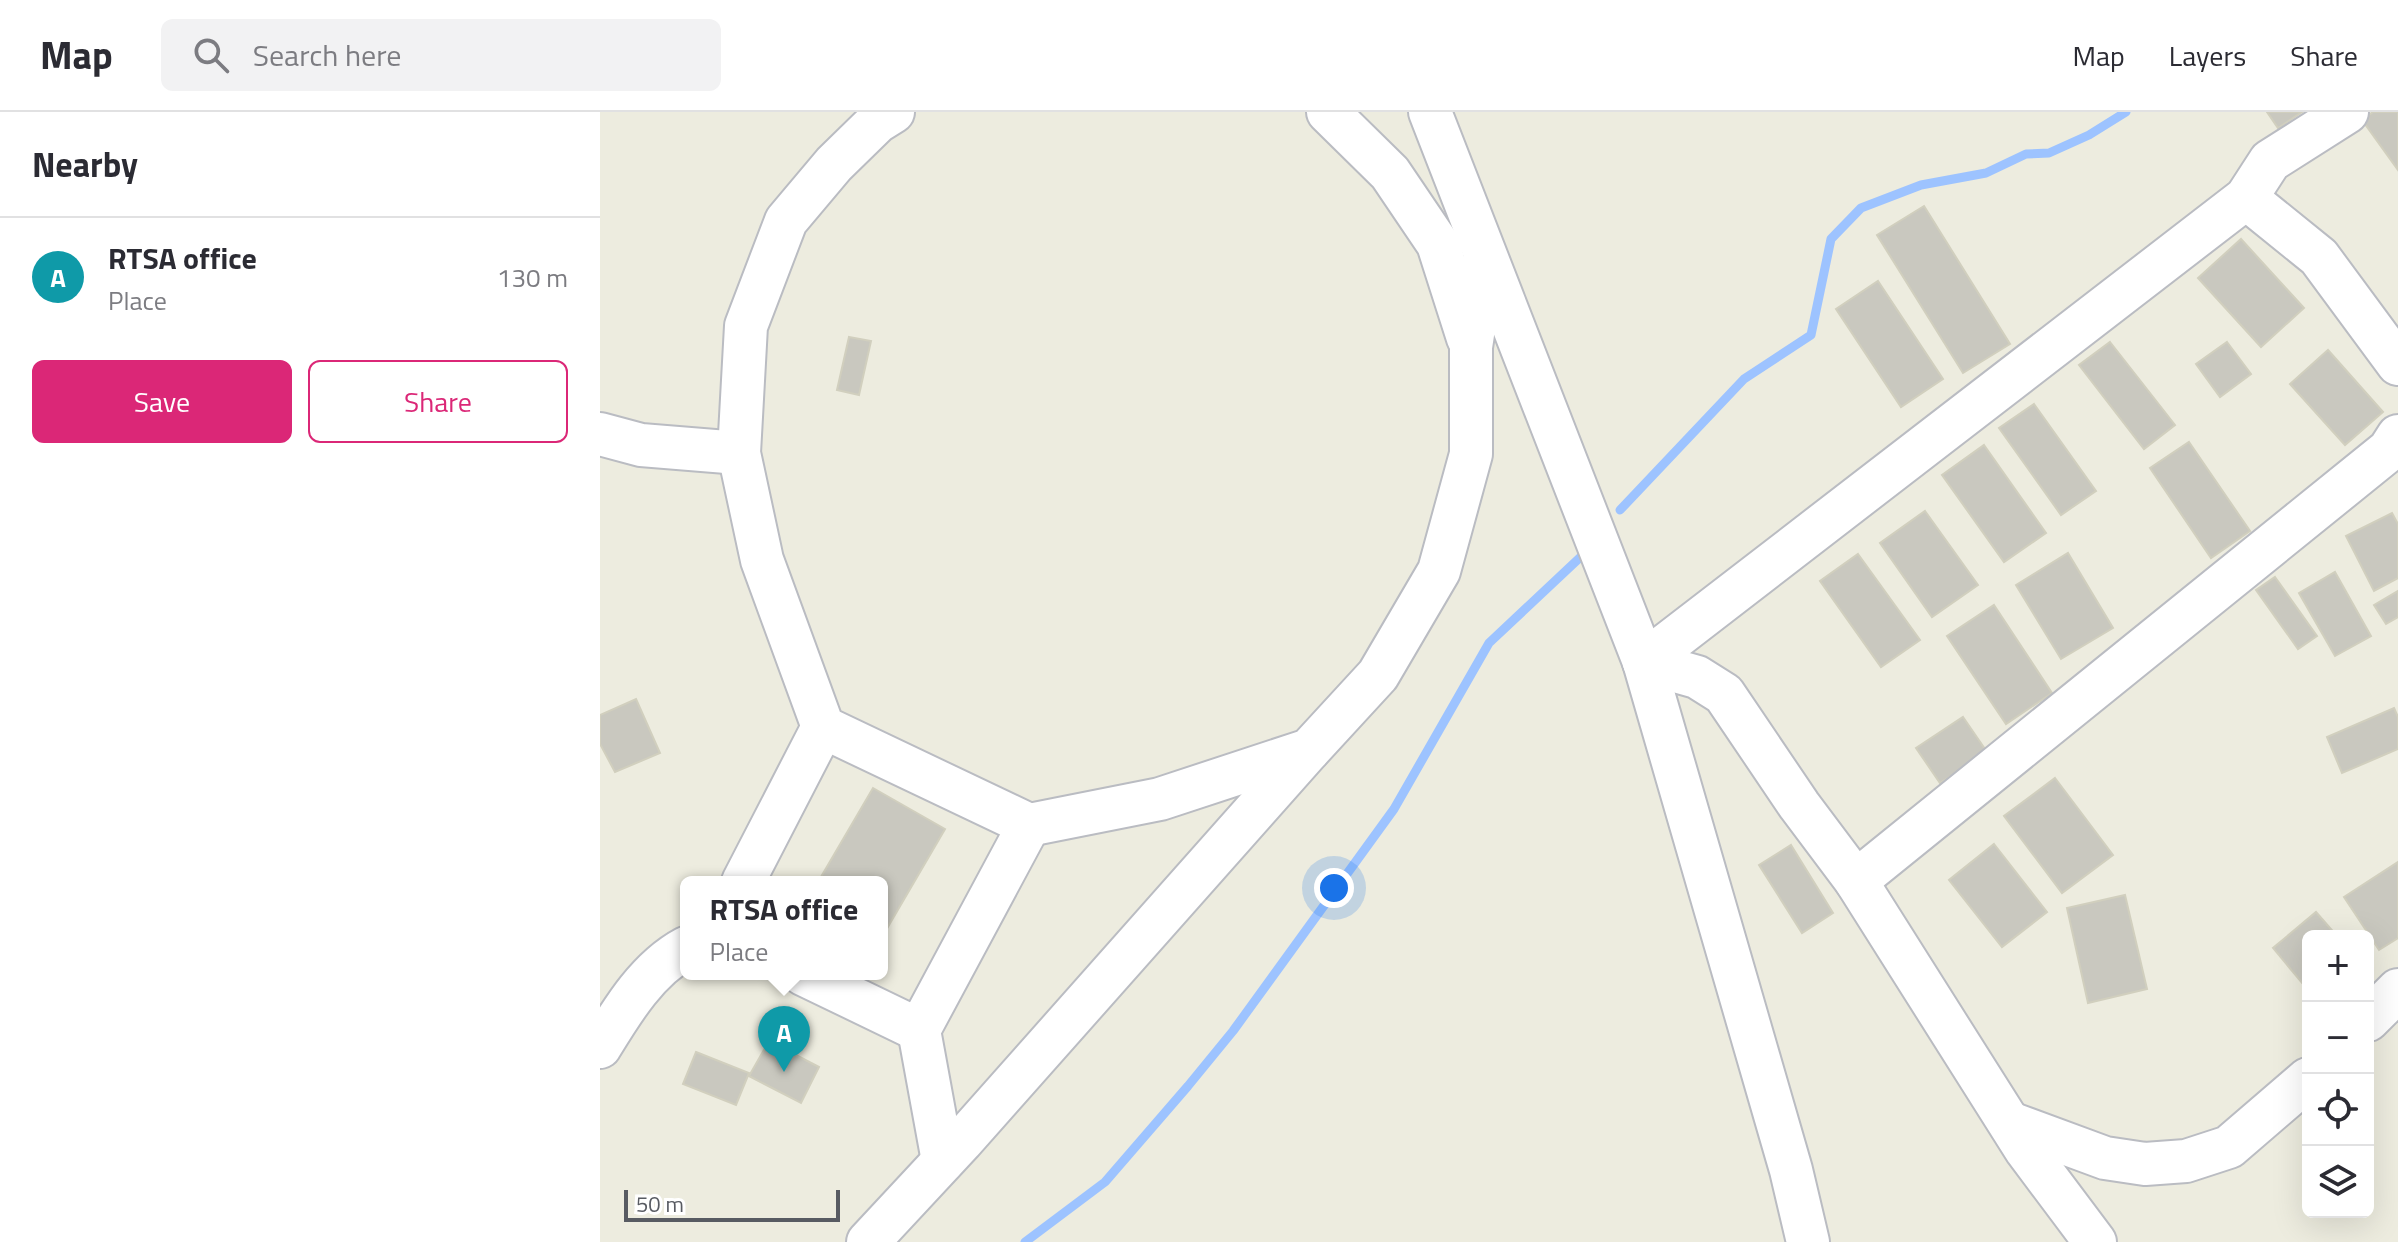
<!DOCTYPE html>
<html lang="en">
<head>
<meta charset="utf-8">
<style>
  :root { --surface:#fff; --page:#f2f2f3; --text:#2b2b33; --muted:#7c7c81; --line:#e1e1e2; --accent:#db2777 }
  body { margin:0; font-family:"Titillium Web",sans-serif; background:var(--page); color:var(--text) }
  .controls { position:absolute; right:24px; bottom:24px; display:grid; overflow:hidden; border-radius:12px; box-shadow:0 8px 32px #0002 }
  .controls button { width:72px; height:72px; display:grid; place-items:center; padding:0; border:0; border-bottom:2px solid var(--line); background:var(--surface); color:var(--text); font:40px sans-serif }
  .scale { position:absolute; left:24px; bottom:20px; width:216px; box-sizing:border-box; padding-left:8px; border:4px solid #585b62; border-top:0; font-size:22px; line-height:28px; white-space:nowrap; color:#585b62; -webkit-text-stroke:6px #fff; paint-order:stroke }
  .you { position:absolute; left:734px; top:776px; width:28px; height:28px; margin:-20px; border:6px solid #fff; border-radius:50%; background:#1a73e8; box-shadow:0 0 0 12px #1a73e833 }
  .badge { display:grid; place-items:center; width:52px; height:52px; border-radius:50%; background:var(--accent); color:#fff; font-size:26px; font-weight:700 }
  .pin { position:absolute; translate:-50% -66px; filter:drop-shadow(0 2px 4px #0008) }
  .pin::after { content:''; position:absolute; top:42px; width:28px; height:24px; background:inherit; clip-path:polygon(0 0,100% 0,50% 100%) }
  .popup { position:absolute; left:80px; top:764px; width:208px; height:104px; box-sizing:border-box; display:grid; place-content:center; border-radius:12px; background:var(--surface); filter:drop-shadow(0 2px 6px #0005); font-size:26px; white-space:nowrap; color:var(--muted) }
  .popup b { font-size:30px; color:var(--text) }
  .popup::after { content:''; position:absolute; left:50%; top:100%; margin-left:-16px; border:16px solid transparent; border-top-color:var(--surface) }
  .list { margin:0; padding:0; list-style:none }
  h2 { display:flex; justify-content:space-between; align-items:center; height:104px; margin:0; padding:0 32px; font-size:34px }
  h2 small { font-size:26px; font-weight:400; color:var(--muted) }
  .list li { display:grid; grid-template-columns:52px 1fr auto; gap:24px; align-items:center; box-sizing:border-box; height:120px; padding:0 32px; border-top:2px solid var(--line) }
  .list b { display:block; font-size:30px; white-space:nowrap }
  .list p { margin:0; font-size:26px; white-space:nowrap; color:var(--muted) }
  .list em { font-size:26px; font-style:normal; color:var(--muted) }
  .actions { display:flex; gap:16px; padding:24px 32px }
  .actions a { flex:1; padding:18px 0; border:2px solid var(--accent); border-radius:12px; text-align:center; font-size:28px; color:var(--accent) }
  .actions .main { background:var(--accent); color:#fff }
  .icon { flex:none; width:44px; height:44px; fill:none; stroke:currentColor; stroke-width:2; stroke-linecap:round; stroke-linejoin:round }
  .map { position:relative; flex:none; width:1798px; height:1130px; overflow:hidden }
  header { display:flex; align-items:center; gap:48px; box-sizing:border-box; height:112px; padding:0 40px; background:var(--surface); border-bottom:2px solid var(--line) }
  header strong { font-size:38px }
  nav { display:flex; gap:44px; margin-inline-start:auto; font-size:28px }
  .search { width:560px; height:72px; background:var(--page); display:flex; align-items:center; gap:20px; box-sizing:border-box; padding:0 28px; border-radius:12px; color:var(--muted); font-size:30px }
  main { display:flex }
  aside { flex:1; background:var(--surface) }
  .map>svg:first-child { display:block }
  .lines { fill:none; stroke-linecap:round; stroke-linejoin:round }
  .stream { stroke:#9dc3ff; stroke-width:9 }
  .building { fill:#c9c8bf; stroke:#d1cfbe; stroke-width:2 }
  .minor-casing { stroke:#babcc2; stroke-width:46 }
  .minor { stroke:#fff; stroke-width:42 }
</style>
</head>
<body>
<header>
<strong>Map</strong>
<div class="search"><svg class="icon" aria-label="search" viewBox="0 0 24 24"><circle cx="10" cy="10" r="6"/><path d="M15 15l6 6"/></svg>Search here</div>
<nav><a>Map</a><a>Layers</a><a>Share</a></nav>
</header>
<main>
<aside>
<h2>Nearby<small></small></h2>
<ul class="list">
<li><span class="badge" style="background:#0f9aa8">A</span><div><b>RTSA office</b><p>Place</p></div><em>130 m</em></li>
</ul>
<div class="actions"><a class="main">Save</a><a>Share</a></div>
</aside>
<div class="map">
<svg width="1798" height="1130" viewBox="0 0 1798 1130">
  <rect width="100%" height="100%" fill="#edecdf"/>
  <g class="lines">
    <!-- stream -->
    <g class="stream">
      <polyline points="1020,398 1144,267 1211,223 1231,127 1261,96 1321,73 1386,61 1426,42 1449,41 1489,23 1526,0"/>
      <polyline points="425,1130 505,1070 588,974 633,919 794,697 889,531 988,438"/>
    </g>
  </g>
  <!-- building -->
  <g class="building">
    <polygon points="1667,0 1702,0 1678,16"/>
    <polygon points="1773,0 1798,0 1798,58 1762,8"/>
    <polygon points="1324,94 1410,232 1363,261 1277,123"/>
    <polygon points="1641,127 1704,196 1661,235 1598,166"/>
    <polygon points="1278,169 1343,267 1301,295 1236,197"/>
    <polygon points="249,225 271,229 259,283 237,278"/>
    <polygon points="1510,230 1575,313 1544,337 1479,253"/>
    <polygon points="1627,230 1651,262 1620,285 1596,252"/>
    <polygon points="1728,238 1783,300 1745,333 1690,272"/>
    <polygon points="1434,292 1496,379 1461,403 1399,316"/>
    <polygon points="1589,330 1650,419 1611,446 1550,356"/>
    <polygon points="1384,333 1446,421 1404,450 1342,363"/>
    <polygon points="1325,399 1378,473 1332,505 1280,431"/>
    <polygon points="1792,401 1798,412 1798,466 1774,479 1746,424"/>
    <polygon points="1468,441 1513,516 1461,547 1416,473"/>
    <polygon points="1258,442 1320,528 1281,555 1220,469"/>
    <polygon points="1735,460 1771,524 1735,544 1699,481"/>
    <polygon points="1675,465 1717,524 1698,537 1656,478"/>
    <polygon points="1798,479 1798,505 1786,512 1774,493"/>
    <polygon points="1394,493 1452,581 1406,612 1347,524"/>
    <polygon points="36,587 60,641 15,660 0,632 0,603"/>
    <polygon points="1794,596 1798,605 1798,637 1742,661 1727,625"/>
    <polygon points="1363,605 1387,640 1340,671 1316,636"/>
    <polygon points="1455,666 1513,743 1462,781 1404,704"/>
    <polygon points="273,676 345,717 282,825 282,770 218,770"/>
    <polygon points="1394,732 1447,800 1402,835 1349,768"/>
    <polygon points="1191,733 1233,801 1202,821 1159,753"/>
    <polygon points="1798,750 1798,826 1779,838 1744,785"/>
    <polygon points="1525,783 1547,877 1488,891 1467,796"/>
    <polygon points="1716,800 1737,824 1708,824 1708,878 1673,836"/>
    <polygon points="169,929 219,955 201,991 149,964"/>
    <polygon points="96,940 149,961 136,993 83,972"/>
  </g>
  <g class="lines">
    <!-- minor casing -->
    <g class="minor-casing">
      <g id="minor">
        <polyline points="293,0 277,10 234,52 186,109 146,214 139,341 162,448 223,615 429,713 560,687 709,638 778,563 839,459 871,342 871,235 885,145"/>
        <polyline points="728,0 790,61 838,132 868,226"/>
        <polyline points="830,0 1044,550 1191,1058 1208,1130"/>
        <polyline points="1646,86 1719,145 1798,252"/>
        <polyline points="0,322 41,333 139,341"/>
        <polyline points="1044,550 1646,86 1670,49 1747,0"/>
        <polyline points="1044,550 1097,565 1124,582 1199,693 1256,769 1426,1038 1495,1130"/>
        <polyline points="1256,769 1789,338 1798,324"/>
        <polyline points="143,770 223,615"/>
        <polyline points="203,862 319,918 429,713"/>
        <polyline points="1768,908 1798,878"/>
        <polyline points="319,918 343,1049"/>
        <path d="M0,935C22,899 47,857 86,836"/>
        <polyline points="1410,1011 1505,1046 1545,1052 1586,1049 1629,1035 1708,967"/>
        <polyline points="268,1130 362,1029 708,639"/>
      </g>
    </g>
    <!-- minor -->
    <use href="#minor" class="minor"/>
  </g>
</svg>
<div class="controls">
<button>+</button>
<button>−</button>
<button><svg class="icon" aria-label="locate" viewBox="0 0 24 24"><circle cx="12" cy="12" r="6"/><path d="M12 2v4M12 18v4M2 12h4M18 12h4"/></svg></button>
<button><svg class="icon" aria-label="layers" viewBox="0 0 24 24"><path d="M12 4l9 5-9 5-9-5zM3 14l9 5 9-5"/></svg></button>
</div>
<div class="scale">50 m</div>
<div class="you"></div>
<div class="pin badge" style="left:184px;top:960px;background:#0f9aa8">A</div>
<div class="popup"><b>RTSA office</b>Place</div>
</div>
</main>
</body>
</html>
